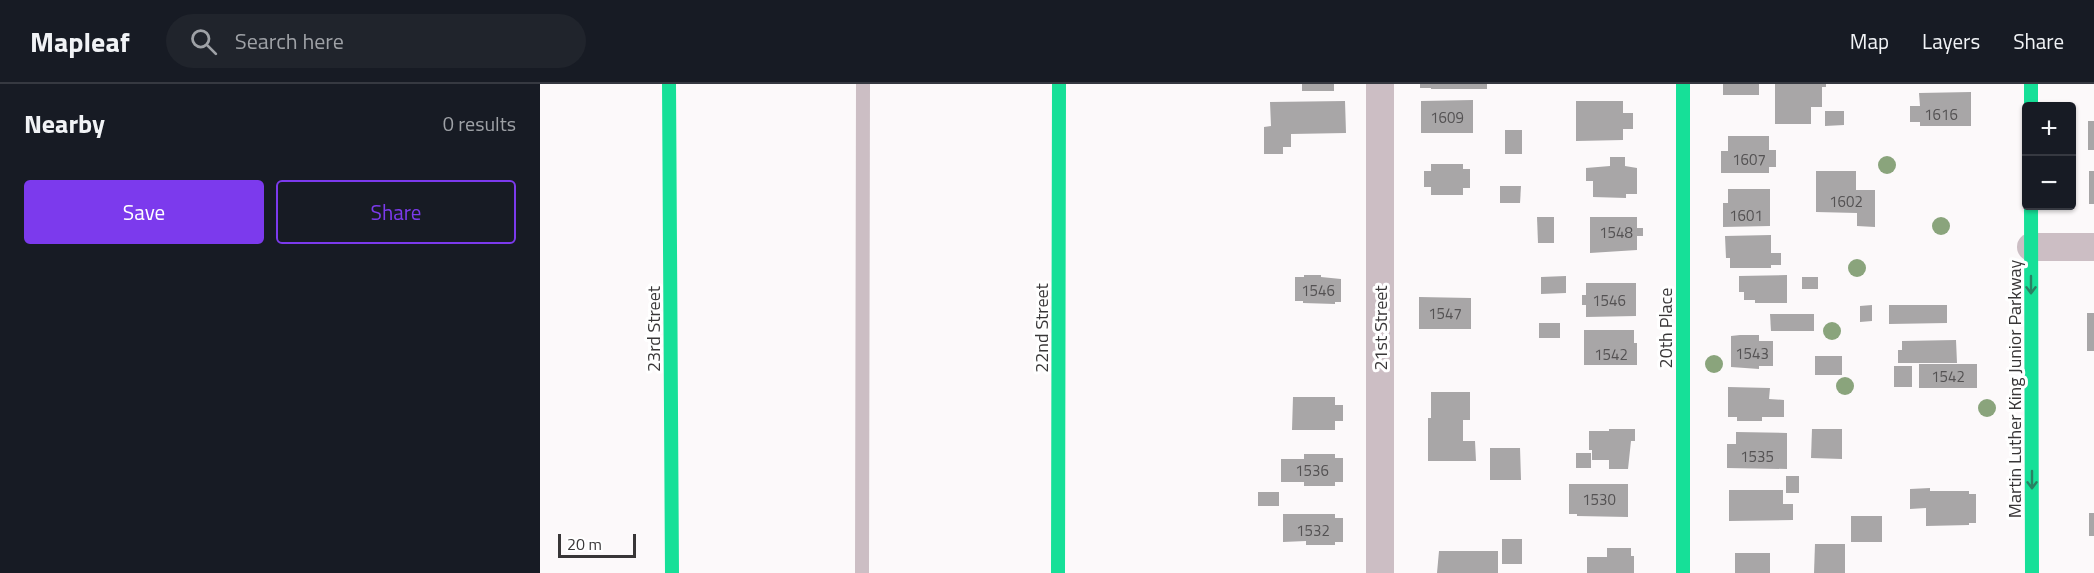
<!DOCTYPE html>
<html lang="en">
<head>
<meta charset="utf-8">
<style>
  :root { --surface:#171b24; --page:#20242c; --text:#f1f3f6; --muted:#9ea1a6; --line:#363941; --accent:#7c3aed }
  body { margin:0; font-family:"Titillium Web",sans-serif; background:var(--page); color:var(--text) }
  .controls { position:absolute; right:18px; top:18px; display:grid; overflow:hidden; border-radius:6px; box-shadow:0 2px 4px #0004 }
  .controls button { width:54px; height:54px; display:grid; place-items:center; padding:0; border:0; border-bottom:2px solid var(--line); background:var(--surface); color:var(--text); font:30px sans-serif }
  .scale { position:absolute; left:18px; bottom:15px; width:78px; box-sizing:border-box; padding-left:6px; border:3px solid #383637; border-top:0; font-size:16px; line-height:21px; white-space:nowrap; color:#383637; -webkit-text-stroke:4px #fff; paint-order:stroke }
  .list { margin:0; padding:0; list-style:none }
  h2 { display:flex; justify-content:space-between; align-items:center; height:78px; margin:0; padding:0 24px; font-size:26px }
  h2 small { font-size:20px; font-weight:400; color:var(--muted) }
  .actions { display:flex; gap:12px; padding:18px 24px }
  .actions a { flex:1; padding:14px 0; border:2px solid var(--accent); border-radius:6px; text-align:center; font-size:21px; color:var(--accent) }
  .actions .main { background:var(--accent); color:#fff }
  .icon { flex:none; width:33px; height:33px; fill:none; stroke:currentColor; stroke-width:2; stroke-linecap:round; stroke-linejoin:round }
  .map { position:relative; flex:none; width:1554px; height:489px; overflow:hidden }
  header { display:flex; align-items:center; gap:36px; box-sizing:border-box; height:84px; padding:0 30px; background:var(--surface); border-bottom:2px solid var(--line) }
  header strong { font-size:28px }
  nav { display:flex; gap:33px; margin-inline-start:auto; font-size:21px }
  .search { width:420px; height:54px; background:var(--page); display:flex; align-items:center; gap:15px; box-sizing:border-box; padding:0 21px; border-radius:33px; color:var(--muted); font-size:22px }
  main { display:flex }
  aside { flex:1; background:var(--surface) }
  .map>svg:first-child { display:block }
  .building { fill:#a8a6a7 }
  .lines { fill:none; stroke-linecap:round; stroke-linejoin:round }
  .lane { stroke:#ccbec4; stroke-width:14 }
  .street { stroke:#ccbec4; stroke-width:28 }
  .fast { stroke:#16e098; stroke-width:14 }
  .tree { fill:#8aa47c }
  .oneway { stroke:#298263 }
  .labels { text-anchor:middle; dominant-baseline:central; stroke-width:6; stroke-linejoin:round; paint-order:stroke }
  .number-label { font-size:15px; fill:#545253 }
  .street-label { font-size:18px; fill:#383637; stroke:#fff }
</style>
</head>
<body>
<header>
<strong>Mapleaf</strong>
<div class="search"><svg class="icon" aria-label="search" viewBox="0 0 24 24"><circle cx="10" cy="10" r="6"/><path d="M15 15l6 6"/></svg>Search here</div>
<nav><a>Map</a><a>Layers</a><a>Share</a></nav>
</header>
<main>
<aside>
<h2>Nearby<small>0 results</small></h2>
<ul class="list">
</ul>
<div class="actions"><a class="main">Save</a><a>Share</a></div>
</aside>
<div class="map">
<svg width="1554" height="489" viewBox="0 0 1554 489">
  <rect width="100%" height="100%" fill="#fcf9fa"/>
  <!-- building -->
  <g class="building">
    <rect x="762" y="0" width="32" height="7"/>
    <polygon points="880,0 947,0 947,5 891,5 891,4 880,4"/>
    <rect x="1183" y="0" width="36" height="11"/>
    <polygon points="1235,0 1286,0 1286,3 1282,3 1282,23 1271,23 1271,40 1235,40"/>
    <polygon points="1431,8 1431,42 1380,42 1380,38 1370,38 1370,22 1380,22 1379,9"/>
    <polygon points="933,16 933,49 881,49 881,17"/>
    <polygon points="805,17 806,49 751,50 751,63 743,63 743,70 724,70 724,43 731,42 730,18"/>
    <polygon points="1036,17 1083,17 1083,29 1093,29 1093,45 1083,45 1083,56 1036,57"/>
    <polygon points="1285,27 1304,27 1304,41 1285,42"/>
    <rect x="1548" y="37" width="6" height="29"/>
    <rect x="965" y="46" width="17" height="24"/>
    <polygon points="1188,52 1229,52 1229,66 1236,66 1236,83 1229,83 1229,89 1181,89 1181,67 1188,67"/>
    <polygon points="1070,73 1085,73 1085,82 1097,84 1097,110 1086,110 1086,114 1053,113 1053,97 1046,97 1046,84 1070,82"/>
    <polygon points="891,80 923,80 923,85 930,85 930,104 923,104 923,111 891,111 891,103 884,103 884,87 891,87"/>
    <polygon points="1276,87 1316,87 1316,106 1335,106 1335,143 1317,142 1317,129 1276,128"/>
    <rect x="1549" y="87" width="5" height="33"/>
    <polygon points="960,102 981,102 980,119 960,119"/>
    <polygon points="1188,105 1230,105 1230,142 1183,143 1183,119 1188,119"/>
    <polygon points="997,133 1014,133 1014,159 998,159"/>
    <polygon points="1050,133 1097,133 1097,144 1103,144 1103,152 1097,152 1097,166 1050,169"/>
    <polygon points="1231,151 1231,169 1241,169 1241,181 1231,181 1231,184 1190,184 1190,174 1186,174 1185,152"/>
    <polygon points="764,191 781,191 781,193 801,195 801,218 795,218 795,220 763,219 763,217 755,217 755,193 764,193"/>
    <polygon points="1247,191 1247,219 1215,219 1215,216 1204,216 1204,208 1199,208 1199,192"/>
    <polygon points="1026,192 1026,209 1001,210 1001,193"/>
    <rect x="1262" y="193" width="16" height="12"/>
    <polygon points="1046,199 1096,199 1096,232 1046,233 1046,221 1042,221 1042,211 1046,211"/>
    <polygon points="879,213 931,214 931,245 879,245"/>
    <polygon points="1332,221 1332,237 1320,238 1320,222"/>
    <polygon points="1349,221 1407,221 1407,239 1349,240"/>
    <rect x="1547" y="229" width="7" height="38"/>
    <polygon points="1230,230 1274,230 1274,247 1231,247"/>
    <rect x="999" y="239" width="21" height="15"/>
    <polygon points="1044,246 1094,246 1094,259 1097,259 1097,281 1044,281"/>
    <polygon points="1200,251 1219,251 1219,257 1233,257 1233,282 1219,282 1219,285 1191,283 1191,252"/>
    <polygon points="1416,256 1417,279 1358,279 1358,266 1362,266 1362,257"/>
    <rect x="1275" y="272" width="27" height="19"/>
    <rect x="1379" y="280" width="58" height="24"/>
    <rect x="1354" y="282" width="18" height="21"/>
    <polygon points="1188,303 1230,304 1229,315 1244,316 1244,333 1222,333 1222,337 1197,337 1197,333 1188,333"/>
    <polygon points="891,308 930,308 930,336 923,336 923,357 935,357 936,377 888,377 888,334 891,334"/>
    <polygon points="753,313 795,313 795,321 803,321 803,337 795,337 795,346 752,346"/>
    <polygon points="1069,345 1095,345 1095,357 1091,357 1088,385 1069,385 1069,376 1052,376 1052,366 1049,366 1049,347 1069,347"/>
    <polygon points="1272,345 1302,345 1302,375 1271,374"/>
    <polygon points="1196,348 1247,349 1247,385 1187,384 1187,360 1196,360"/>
    <polygon points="950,364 980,364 981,396 950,396"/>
    <rect x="1036" y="369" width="15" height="15"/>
    <polygon points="764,370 795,370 795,374 803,374 803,398 795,398 795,402 764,402 764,398 741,398 741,375 764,375"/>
    <rect x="1246" y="392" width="13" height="17"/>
    <polygon points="1029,400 1088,400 1088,433 1037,432 1037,430 1029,430"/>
    <polygon points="1390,404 1390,407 1429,407 1429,410 1436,410 1436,439 1429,439 1429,441 1386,442 1386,424 1370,425 1370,405"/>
    <polygon points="1189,406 1243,406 1243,420 1253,420 1253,436 1189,437"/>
    <rect x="718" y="408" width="21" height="14"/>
    <rect x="1549" y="429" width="5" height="23"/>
    <polygon points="743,430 795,430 795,434 803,434 803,458 795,458 795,461 766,461 766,457 743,458"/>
    <rect x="1311" y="432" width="31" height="26"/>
    <rect x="962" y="455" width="20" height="25"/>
    <polygon points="1275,460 1305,460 1305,489 1274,489"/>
    <polygon points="1067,464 1091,464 1091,472 1094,472 1094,489 1047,489 1047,473 1067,473"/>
    <polygon points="899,467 958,467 958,489 897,489"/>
    <rect x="1195" y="469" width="35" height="20"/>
  </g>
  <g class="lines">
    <!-- lane -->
    <polyline class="lane" points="322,489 323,0"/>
    <!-- street -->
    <g class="street">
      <polyline points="1491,163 1554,163"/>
      <polyline points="840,489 840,0"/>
    </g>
    <!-- fast -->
    <g class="fast">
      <polyline points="129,0 132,489"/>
      <polyline points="1143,0 1143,489"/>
      <polyline points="1491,0 1491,22"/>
      <polyline points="1491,122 1492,489"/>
      <polyline points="518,489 519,0"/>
    </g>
  </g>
  <!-- trees -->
  <g class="tree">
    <circle cx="1347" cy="81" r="9"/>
    <circle cx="1401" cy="142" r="9"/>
    <circle cx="1317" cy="184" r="9"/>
    <circle cx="1292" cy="247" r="9"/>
    <circle cx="1174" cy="280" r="9"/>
    <circle cx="1305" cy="302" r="9"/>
    <circle cx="1447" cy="324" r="9"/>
  </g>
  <!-- one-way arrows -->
  <defs><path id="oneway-shaft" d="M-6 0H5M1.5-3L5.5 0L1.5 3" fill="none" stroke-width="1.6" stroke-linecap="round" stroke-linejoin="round" transform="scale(1.5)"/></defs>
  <g class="oneway">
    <use href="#oneway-shaft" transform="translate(1491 201) rotate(90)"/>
    <use href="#oneway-shaft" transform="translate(1492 396) rotate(90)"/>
  </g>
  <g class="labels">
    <!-- number labels -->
    <g class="number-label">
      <text x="1401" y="30">1616</text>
      <text x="907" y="33">1609</text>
      <text x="1209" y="75">1607</text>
      <text x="1306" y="117">1602</text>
      <text x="1206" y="131">1601</text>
      <text x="1076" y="148">1548</text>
      <text x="778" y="206">1546</text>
      <text x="1069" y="216">1546</text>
      <text x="905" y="229">1547</text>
      <text x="1212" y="269">1543</text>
      <text x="1071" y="270">1542</text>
      <text x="1408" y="292">1542</text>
      <text x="1217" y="372">1535</text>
      <text x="772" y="386">1536</text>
      <text x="1059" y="415">1530</text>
      <text x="773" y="446">1532</text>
    </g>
    <!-- street labels -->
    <g class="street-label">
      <text transform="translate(501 244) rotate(-90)">22nd Street</text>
      <text transform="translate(840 244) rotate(-90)">21st Street</text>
      <text transform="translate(1125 244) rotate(-90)">20th Place</text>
      <text transform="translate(113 245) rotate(-90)">23rd Street</text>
      <text transform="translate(1474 305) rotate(-90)">Martin Luther King Junior Parkway</text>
    </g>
  </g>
</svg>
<div class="controls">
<button>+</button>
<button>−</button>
</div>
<div class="scale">20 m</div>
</div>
</main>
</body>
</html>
